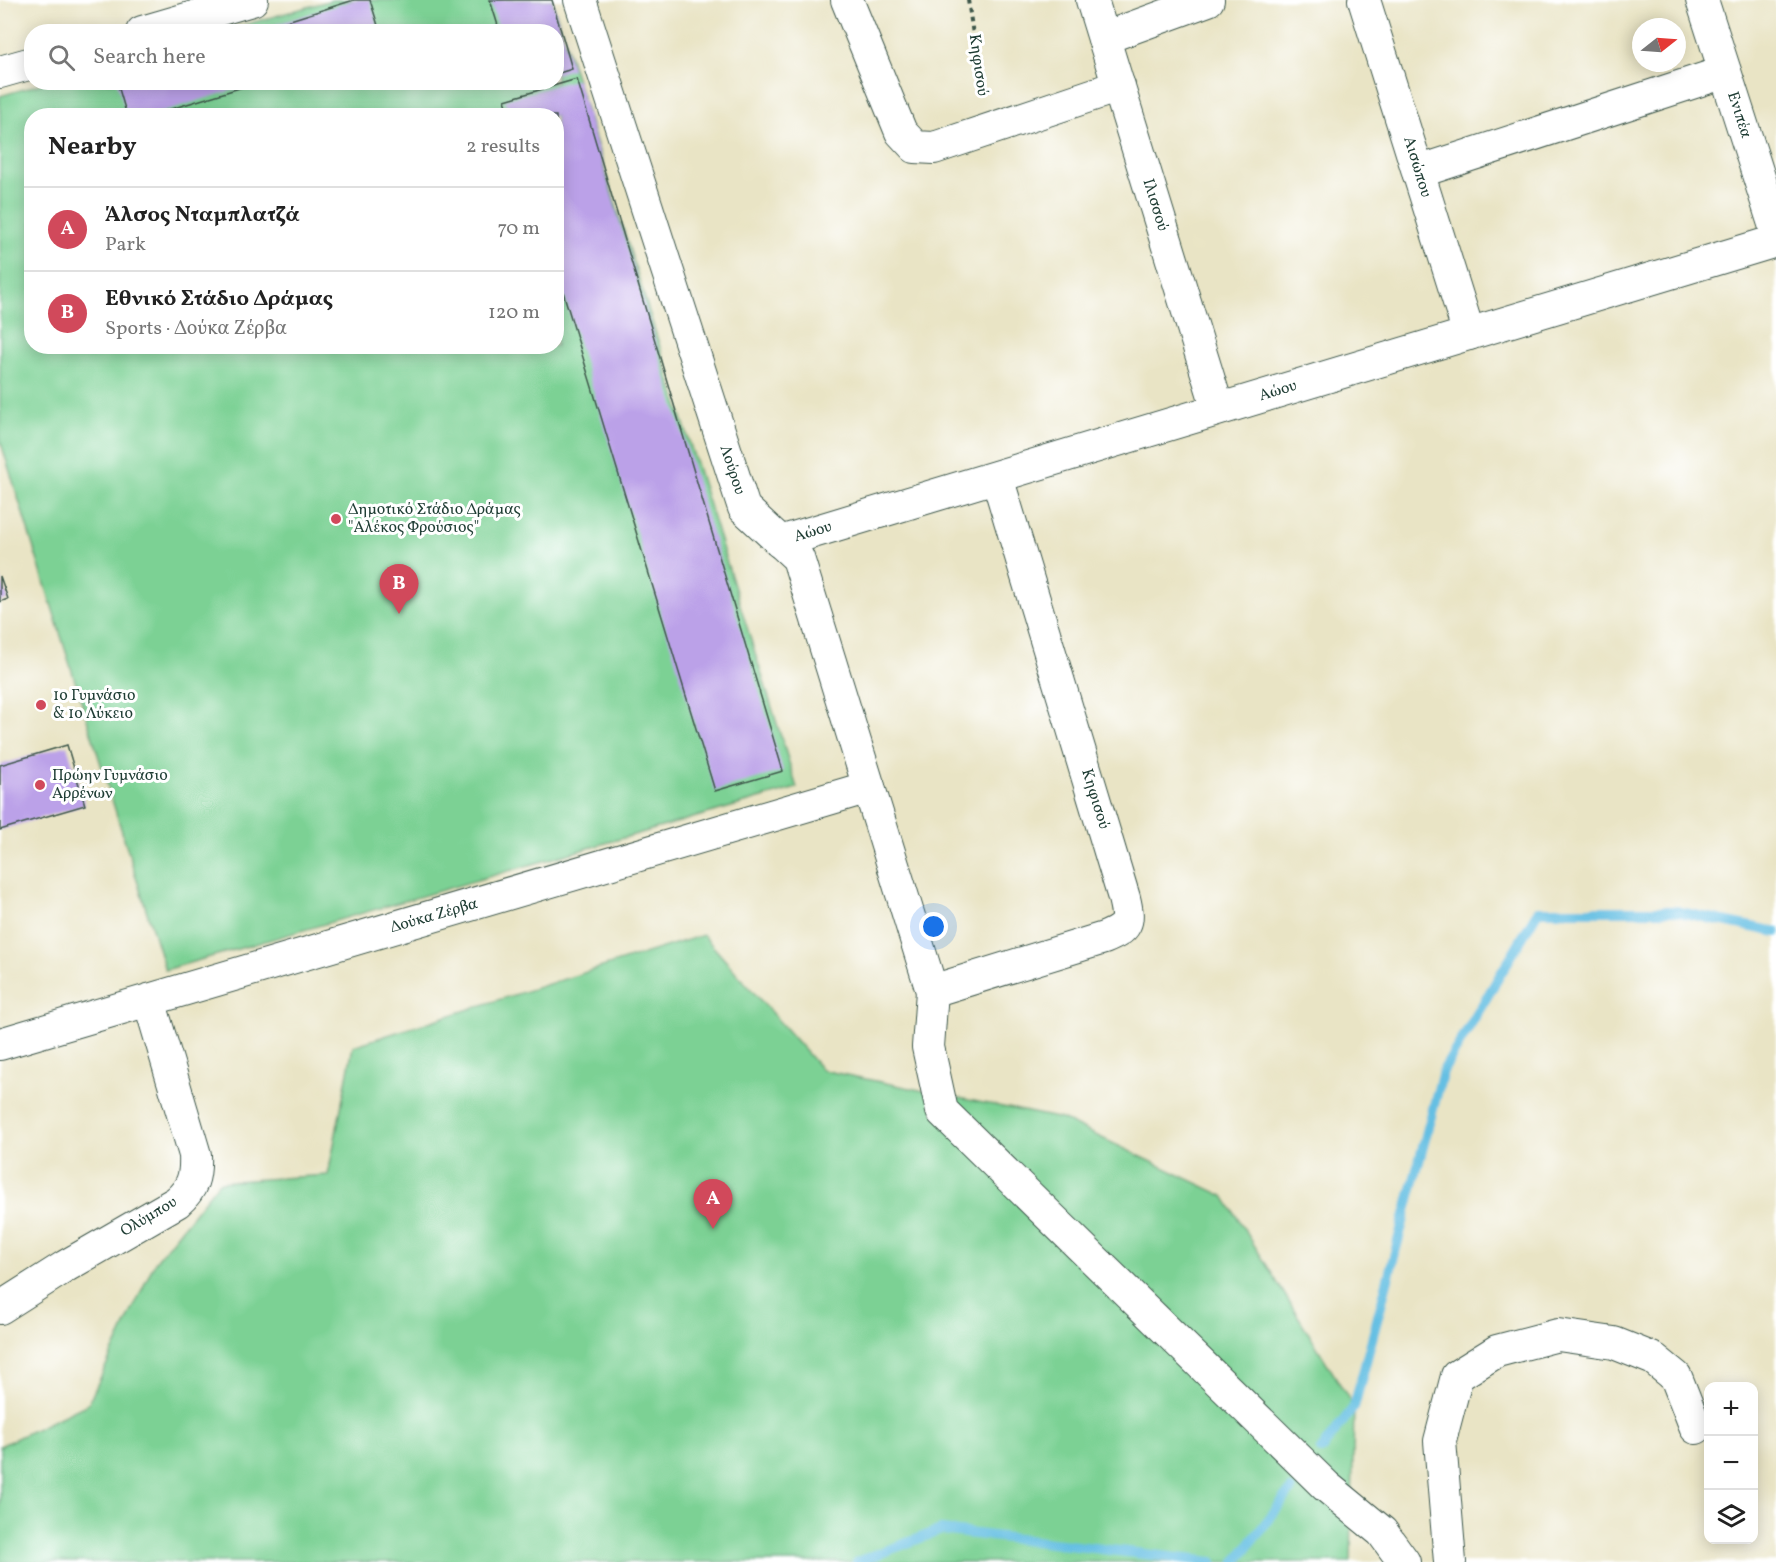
<!DOCTYPE html>
<html lang="en">
<head>
<meta charset="utf-8">
<style>
  :root { --surface:#fff; --page:#f6f6f6; --text:#222; --muted:#767676; --line:#e0e0e0; --accent:#d1495b }
  body { margin:0; font-family:Vollkorn,serif; background:var(--page); color:var(--text) }
  .controls { position:absolute; right:18px; bottom:18px; display:grid; overflow:hidden; border-radius:12px; box-shadow:0 3px 15px #0003 }
  .controls button { width:54px; height:54px; display:grid; place-items:center; padding:0; border:0; border-bottom:2px solid var(--line); background:var(--surface); color:var(--text); font:30px sans-serif }
  .compass { position:absolute; left:1632px; top:18px; width:54px; height:54px; border-radius:50%; background:var(--surface); box-shadow:0 3px 15px #0003; rotate:73deg }
  .you { position:absolute; left:934px; top:927px; width:21px; height:21px; margin:-15px; border:4px solid #fff; border-radius:50%; background:#1a73e8; box-shadow:0 0 0 9px #1a73e833 }
  .badge { display:grid; place-items:center; width:39px; height:39px; border-radius:50%; background:var(--accent); color:#fff; font-size:20px; font-weight:700 }
  .pin { position:absolute; translate:-50% -50px; filter:drop-shadow(0 2px 3px #0008) }
  .pin::after { content:''; position:absolute; top:32px; width:21px; height:18px; background:inherit; clip-path:polygon(0 0,100% 0,50% 100%) }
  .list { margin:0; padding:0; list-style:none }
  h2 { display:flex; justify-content:space-between; align-items:center; height:78px; margin:0; padding:0 24px; font-size:26px }
  h2 small { font-size:20px; font-weight:400; color:var(--muted) }
  .list li { display:grid; grid-template-columns:39px 1fr auto; gap:18px; align-items:center; box-sizing:border-box; height:84px; padding:0 24px; border-top:2px solid var(--line) }
  .list b { display:block; font-size:22px; white-space:nowrap }
  .list p { margin:0; font-size:20px; white-space:nowrap; color:var(--muted) }
  .list em { font-size:20px; font-style:normal; color:var(--muted) }
  .icon { flex:none; width:33px; height:33px; fill:none; stroke:currentColor; stroke-width:2; stroke-linecap:round; stroke-linejoin:round }
  .map { position:relative; flex:none; width:1776px; height:1562px; overflow:hidden }
  .search { position:absolute; background:var(--surface); box-shadow:0 3px 15px #0003; left:24px; top:24px; width:540px; height:66px; display:flex; align-items:center; gap:15px; box-sizing:border-box; padding:0 21px; border-radius:24px; color:var(--muted); font-size:22px }
  .panel { position:absolute; background:var(--surface); box-shadow:0 3px 15px #0003; left:24px; top:108px; width:540px; height:246px; border-radius:24px }
  .map>svg:first-child { display:block }
  .green { fill:#7cd194; stroke:#4e8764; stroke-width:1.5; fill-rule:evenodd }
  .lines { fill:none; stroke-linecap:round; stroke-linejoin:round }
  .stream { stroke:#65bfe3; stroke-width:10 }
  .building { fill:#bba1e8 }
  .street-casing { stroke:#3d564a; stroke-width:34 }
  .path { stroke:#3d564a; stroke-width:4; stroke-dasharray:4.5 4.5; stroke-linecap:butt }
  .street { stroke:#fff; stroke-width:32 }
  .poi-dot { fill:#d1495b; stroke:#fff; stroke-width:2 }
  .labels { text-anchor:middle; dominant-baseline:central; stroke-width:6; stroke-linejoin:round; paint-order:stroke }
  .street-label { font-size:16px; fill:#1f3d34; stroke:#fff }
  .poi-label { font-size:16px; fill:#1f3d34; stroke:#fff; text-anchor:start }
</style>
</head>
<body>
<div class="map">
<svg width="1776" height="1562" viewBox="0 0 1776 1562">
  <rect width="100%" height="100%" fill="#fff"/>
  <filter id="ink" filterUnits="userSpaceOnUse"><feTurbulence type="fractalNoise" baseFrequency=".0167" numOctaves="2"/><feDisplacementMap in="SourceGraphic" scale="12" xChannelSelector="R" yChannelSelector="G"/><feConvolveMatrix kernelMatrix="1 2 1 2 8 2 1 2 1" color-interpolation-filters="sRGB"/></filter>
  <filter id="wash" filterUnits="userSpaceOnUse"><feTurbulence type="fractalNoise" baseFrequency=".008" numOctaves="4" result="noise"/><feDisplacementMap in="SourceGraphic" scale="24" xChannelSelector="R" yChannelSelector="G"/><feGaussianBlur stdDeviation="1.35" result="paint"/><feColorMatrix in="noise" values="0 0 0 0 0 0 0 0 0 0 0 0 0 0 0 0 0 1.4 0 .05"/><feComposite in="paint" operator="in"/></filter>
  <g filter="url(#wash)">
    <rect width="100%" height="100%" fill="#e9e4c5"/>
    <!-- green -->
    <g class="green">
      <path d="M332,0H552L797,788L165,970L0,440V96L47,82H556V32L223,31ZM32,116H556V346H32Z"/>
      <polygon points="703,935 822,1070 1062,1119 1224,1196 1354,1407 1351,1562 0,1562 0,1446 88,1404 155,1262 219,1182 328,1175 353,1046"/>
    </g>
    <g class="lines">
      <!-- stream -->
      <g class="stream">
        <polyline points="1321,1450 1354,1407 1443,1071 1538,911 1675,911 1776,932"/>
        <polyline points="857,1562 941,1530 1212,1562"/>
        <polyline points="1236,1562 1291,1490"/>
      </g>
    </g>
    <g id="blocks">
      <!-- building -->
      <g class="building">
        <polygon points="354,0 370,0 380,32 252,32"/>
        <polygon points="490,0 552,0 572,69 556,74 556,32 500,32"/>
        <polygon points="577,79 783,771 715,791 556,269 556,116 510,116 505,100"/>
        <polygon points="117,82 256,82 256,83 148,116 127,116"/>
        <polygon points="0,576 8,599 0,602"/>
        <polygon points="67,745 85,805 0,830 0,765"/>
      </g>
    </g>
  </g>
  <g filter="url(#ink)">
    <use href="#blocks" fill-opacity="0" stroke="#3d564a" stroke-width="1.5"/>
    <g class="lines">
      <!-- street casing -->
      <g class="street-casing">
        <g id="street">
          <polyline points="580,0 744,508 798,558 932,991 928,1047 942,1111 1326,1486 1382,1532 1404,1562"/>
          <polyline points="847,0 901,132 915,147 934,148 1119,86"/>
          <polyline points="1092,0 1218,409"/>
          <polyline points="1364,0 1469,334"/>
          <polyline points="1702,0 1776,230"/>
          <polyline points="142,32 252,0"/>
          <polyline points="1104,38 1208,0"/>
          <polyline points="0,72 32,63"/>
          <polyline points="1418,172 1725,72"/>
          <polyline points="780,542 1776,241"/>
          <path d="M932,991L1104,938C1128,928 1130,923 1124,898L997,477"/>
          <polyline points="0,1044 869,787"/>
          <path d="M0,1308L66,1266L177,1202C193,1188 196,1176 195,1155L149,1000"/>
          <polyline points="1450,1562 1440,1441 1457,1376 1497,1351 1558,1335 1614,1343 1654,1359 1676,1377 1696,1428"/>
        </g>
      </g>
      <!-- path -->
      <polyline class="path" points="968,0 982,97"/>
      <!-- street -->
      <use href="#street" class="street"/>
    </g>
  </g>
  <!-- markers -->
  <g class="poi-dot">
    <circle cx="336" cy="519" r="6"/>
    <circle cx="41" cy="705" r="6"/>
    <circle cx="40" cy="785" r="6"/>
  </g>
  <g class="labels">
    <!-- street labels -->
    <g class="street-label">
      <text transform="translate(978 65) rotate(82)">Κηφισού</text>
      <text transform="translate(1739 115) rotate(72)">Ενιπέα</text>
      <text transform="translate(1417 167) rotate(73)">Αισώπου</text>
      <text transform="translate(1155 205) rotate(73)">Ιλισσού</text>
      <text transform="translate(1278 391) rotate(-17)">Αώου</text>
      <text transform="translate(732 470) rotate(72)">Λούρου</text>
      <text transform="translate(813 532) rotate(-17)">Αώου</text>
      <text transform="translate(1095 799) rotate(73)">Κηφισού</text>
      <text transform="translate(434 916) rotate(-16)">Δούκα Ζέρβα</text>
      <text transform="translate(149 1217) rotate(-31)">Ολύμπου</text>
    </g>
    <!-- poi labels -->
    <g class="poi-label">
      <text x="348" y="510">Δημοτικό Στάδιο Δράμας<tspan x="348" dy="18">"Αλέκος Φρούσιος"</tspan></text>
      <text x="53" y="696">1o Γυμνάσιο<tspan x="53" dy="18">&amp; 1ο Λύκειο</tspan></text>
      <text x="52" y="776">Πρώην Γυμνάσιο<tspan x="52" dy="18">Αρρένων</tspan></text>
    </g>
  </g>
</svg>
<div class="controls">
<button>+</button>
<button>−</button>
<button><svg class="icon" aria-label="layers" viewBox="0 0 24 24"><path d="M12 4l9 5-9 5-9-5zM3 14l9 5 9-5"/></svg></button>
</div>
<svg class="compass" viewBox="-18 -18 36 36"><path d="M0-13l5 13h-10z" fill="#e53935"/><path d="M0 13l5-13h-10z" fill="#767676"/></svg>
<div class="you"></div>
<div class="pin badge" style="left:713px;top:1229px">A</div>
<div class="pin badge" style="left:399px;top:614px">B</div>
<div class="search"><svg class="icon" aria-label="search" viewBox="0 0 24 24"><circle cx="10" cy="10" r="6"/><path d="M15 15l6 6"/></svg>Search here</div>
<section class="panel">
<h2>Nearby<small>2 results</small></h2>
<ul class="list">
<li><span class="badge">A</span><div><b>Άλσος Νταμπλατζά</b><p>Park</p></div><em>70 m</em></li>
<li><span class="badge">B</span><div><b>Εθνικό Στάδιο Δράμας</b><p>Sports · Δούκα Ζέρβα</p></div><em>120 m</em></li>
</ul>
</section>
</div>
</body>
</html>
